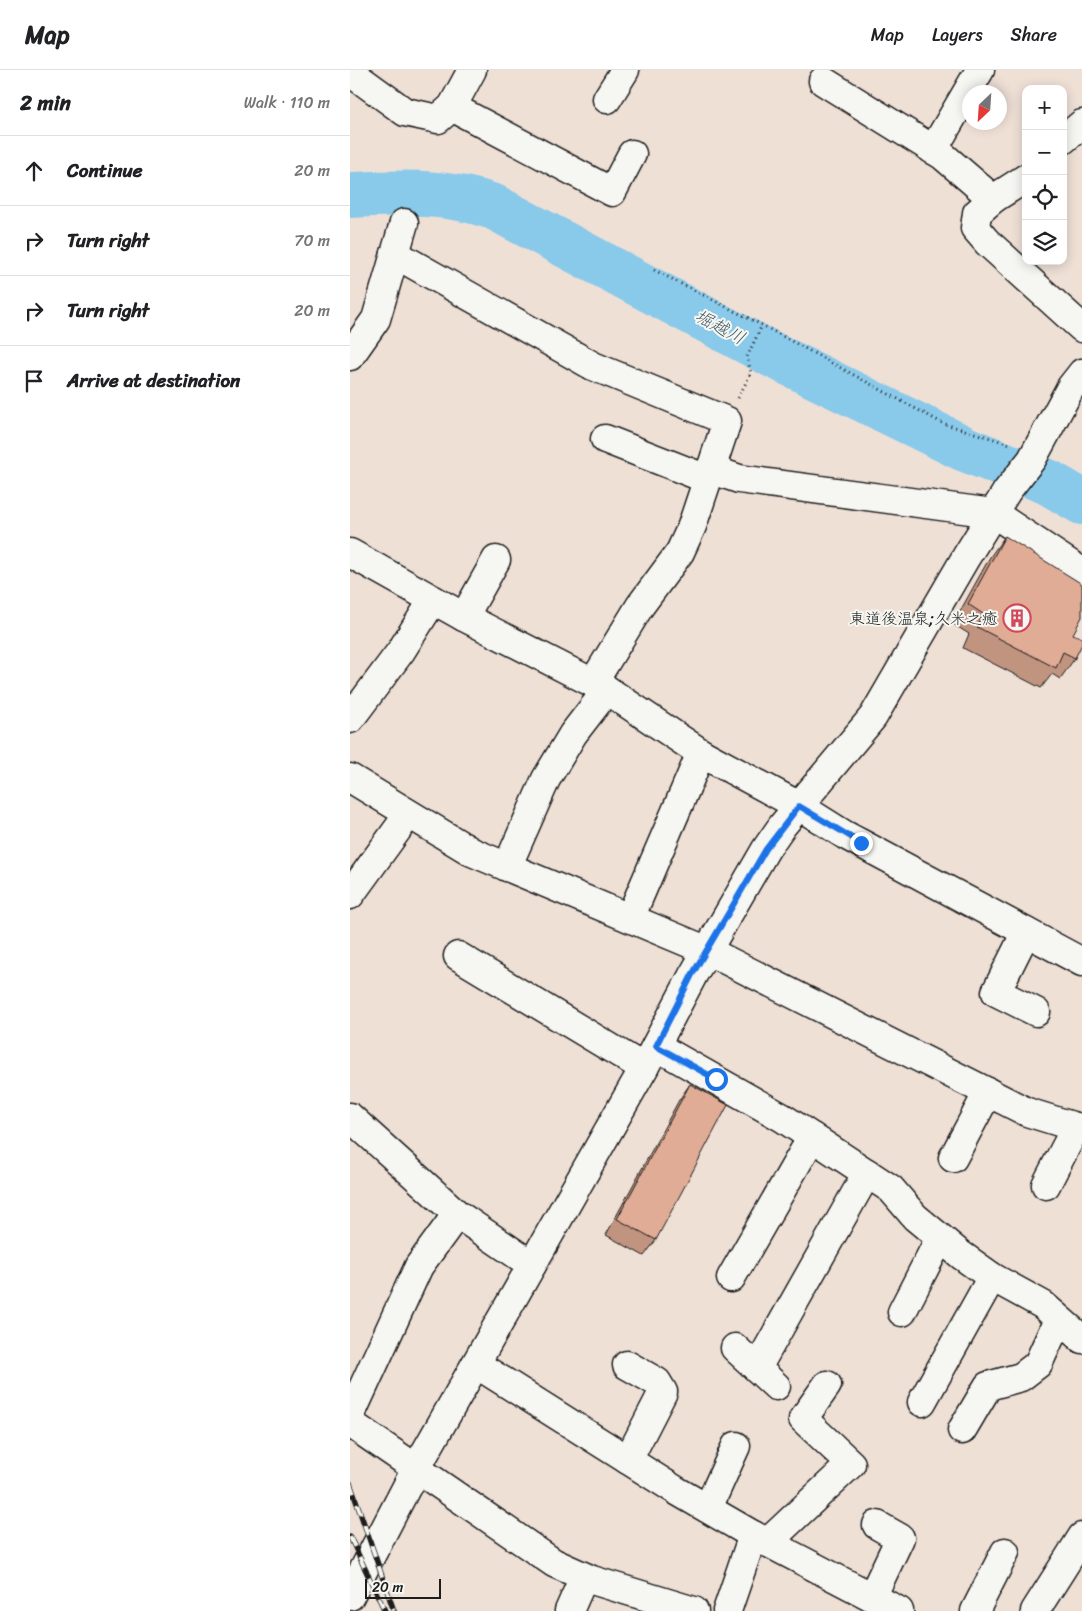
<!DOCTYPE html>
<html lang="en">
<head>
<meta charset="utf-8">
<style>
  :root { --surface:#fff; --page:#f2f2f2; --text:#202124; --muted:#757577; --line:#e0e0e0 }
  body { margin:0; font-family:Sriracha,"Klee One",sans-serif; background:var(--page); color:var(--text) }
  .controls { position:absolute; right:15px; top:15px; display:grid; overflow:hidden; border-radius:10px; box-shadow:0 2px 12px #0003 }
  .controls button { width:45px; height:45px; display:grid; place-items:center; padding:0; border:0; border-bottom:1px solid var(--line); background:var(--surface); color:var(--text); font:25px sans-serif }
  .compass { position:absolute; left:612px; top:15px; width:45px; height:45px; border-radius:50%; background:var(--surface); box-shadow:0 2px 12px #0003; rotate:205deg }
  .scale { position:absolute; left:15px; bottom:12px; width:76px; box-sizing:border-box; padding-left:5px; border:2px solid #1c1c1c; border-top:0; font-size:14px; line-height:18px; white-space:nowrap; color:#1c1c1c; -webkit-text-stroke:4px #f6f6f2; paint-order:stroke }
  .stop { position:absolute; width:15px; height:15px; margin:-11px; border:4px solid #1a73e8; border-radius:50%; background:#fff }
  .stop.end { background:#1a73e8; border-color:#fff; box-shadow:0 1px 5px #0008 }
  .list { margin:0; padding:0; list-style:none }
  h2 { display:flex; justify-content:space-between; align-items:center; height:65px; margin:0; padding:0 20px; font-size:21px }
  h2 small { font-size:16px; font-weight:400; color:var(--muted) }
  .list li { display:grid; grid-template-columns:32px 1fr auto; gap:15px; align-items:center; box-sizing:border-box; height:70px; padding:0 20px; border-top:1px solid var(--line) }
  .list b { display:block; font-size:19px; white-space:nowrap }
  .list em { font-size:16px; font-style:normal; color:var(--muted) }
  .icon { flex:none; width:28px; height:28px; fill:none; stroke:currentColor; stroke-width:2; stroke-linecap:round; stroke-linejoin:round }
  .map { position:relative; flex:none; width:732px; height:1541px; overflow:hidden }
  header { display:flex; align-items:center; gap:30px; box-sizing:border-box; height:70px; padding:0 25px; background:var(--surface); border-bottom:1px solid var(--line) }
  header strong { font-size:24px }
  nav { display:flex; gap:28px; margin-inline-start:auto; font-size:18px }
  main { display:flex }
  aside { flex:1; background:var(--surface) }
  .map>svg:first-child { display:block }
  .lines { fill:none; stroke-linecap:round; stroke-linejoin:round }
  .river { stroke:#89c9ea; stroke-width:46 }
  .minor-casing { stroke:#1c1c1c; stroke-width:31 }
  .path { stroke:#1c1c1c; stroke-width:3; stroke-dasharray:1 4; stroke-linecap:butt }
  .minor { stroke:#f6f6f2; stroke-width:28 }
  .rail-casing { stroke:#1c1c1c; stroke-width:5.5 }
  .rail { stroke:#f6f6f2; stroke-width:4; stroke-dasharray:11; stroke-linecap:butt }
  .wall { fill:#c19480; stroke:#1c1c1c }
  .building { fill:#e0ac95; stroke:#1c1c1c }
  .route { stroke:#1a73e8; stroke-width:6 }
  .labels { text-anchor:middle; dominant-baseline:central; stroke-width:4; stroke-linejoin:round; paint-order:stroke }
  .poi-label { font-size:16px; fill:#1c1c1c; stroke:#f6f6f2; text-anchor:end }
  .water-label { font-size:18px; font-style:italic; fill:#425964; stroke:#f6f6f2 }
</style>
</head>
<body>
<header>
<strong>Map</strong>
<nav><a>Map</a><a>Layers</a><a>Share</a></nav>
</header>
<main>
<aside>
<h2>2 min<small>Walk · 110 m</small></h2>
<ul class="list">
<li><svg class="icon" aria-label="ahead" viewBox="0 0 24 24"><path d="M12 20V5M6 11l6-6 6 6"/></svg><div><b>Continue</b></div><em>20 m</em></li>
<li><svg class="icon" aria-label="right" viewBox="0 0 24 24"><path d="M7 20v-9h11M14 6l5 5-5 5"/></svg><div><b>Turn right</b></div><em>70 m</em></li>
<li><svg class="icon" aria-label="right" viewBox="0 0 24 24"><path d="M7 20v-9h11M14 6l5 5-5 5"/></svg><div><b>Turn right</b></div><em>20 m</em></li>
<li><svg class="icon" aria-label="arrive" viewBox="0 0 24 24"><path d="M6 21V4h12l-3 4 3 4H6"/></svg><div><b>Arrive at destination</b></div></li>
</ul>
</aside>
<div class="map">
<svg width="732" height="1541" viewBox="0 0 732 1541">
  <rect width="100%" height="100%" fill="#efe0d6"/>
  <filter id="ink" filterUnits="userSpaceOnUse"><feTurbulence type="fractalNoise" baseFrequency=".02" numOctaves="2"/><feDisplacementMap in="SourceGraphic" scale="10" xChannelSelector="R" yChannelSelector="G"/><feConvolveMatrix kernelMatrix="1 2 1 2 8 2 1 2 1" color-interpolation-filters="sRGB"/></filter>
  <g filter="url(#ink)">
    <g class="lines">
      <!-- river -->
      <path class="river" d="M0,125C52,123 95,120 144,137L421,284L615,379L698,412L732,432"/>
      <!-- minor casing -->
      <g class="minor-casing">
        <g id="minor">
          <polyline points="122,0 102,37 262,122 282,84"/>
          <polyline points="0,2 55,42 88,49 102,37"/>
          <polyline points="473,11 592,85 643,129"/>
          <polyline points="257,29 275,0"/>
          <polyline points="713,70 732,54"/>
          <polyline points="583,80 630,0"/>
          <polyline points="676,108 643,129 627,143 625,158 637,172 732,258"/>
          <polyline points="45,184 243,296 377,351 342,456 330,482 290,536 243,613"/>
          <polyline points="0,286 26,249 54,153"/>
          <polyline points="255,369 357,409"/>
          <polyline points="360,399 389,409 643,443 732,502"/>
          <polyline points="0,483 114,547 257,620 351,683 449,736 495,765 732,892"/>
          <polyline points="114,547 146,490"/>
          <polyline points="0,649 51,581 83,530"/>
          <polyline points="0,708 122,782 358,881 677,1042 732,1059"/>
          <polyline points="157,797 196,709 223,664 257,620"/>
          <polyline points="0,825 58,745"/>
          <polyline points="280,848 351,683"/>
          <polyline points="676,862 646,922 686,942"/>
          <polyline points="108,886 294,998"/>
          <polyline points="306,976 433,1048 541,1119 565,1147 611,1185 642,1207 693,1235 732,1269"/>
          <polyline points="0,1047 107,1144 182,1195"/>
          <polyline points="603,1088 638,1022"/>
          <polyline points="696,1115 726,1057"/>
          <polyline points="381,1208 462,1067"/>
          <polyline points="552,1242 590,1168"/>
          <polyline points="385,1278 426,1316"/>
          <polyline points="126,1294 327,1421 403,1465 549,1541"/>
          <polyline points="277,1295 307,1312 313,1322 278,1390"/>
          <polyline points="407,1298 517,1103"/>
          <polyline points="572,1332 642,1207"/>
          <polyline points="0,1346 69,1196 107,1144"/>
          <polyline points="0,1353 204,1493 242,1510 344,1541"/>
          <polyline points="612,1360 638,1316 671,1307 688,1294 708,1250"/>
          <polyline points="358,1438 386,1376"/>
          <polyline points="418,1472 501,1394 453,1349 477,1315"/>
          <polyline points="0,1526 67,1397 294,998 343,905 416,779 432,756 523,647 616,487 657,421 682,389 721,317 732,303"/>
          <polyline points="522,1527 550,1468 527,1455"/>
          <polyline points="219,1541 234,1507"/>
          <polyline points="377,1541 403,1465"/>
          <polyline points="625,1541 655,1482"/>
          <polyline points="685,1541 732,1467"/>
        </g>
      </g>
      <!-- path -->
      <g class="path">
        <polyline points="304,200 412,255 592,353 660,374"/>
        <polyline points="388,328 401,303 397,287 412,255"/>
      </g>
      <!-- minor -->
      <use href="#minor" class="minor"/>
      <!-- rail casing -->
      <g class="rail-casing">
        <g id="rail">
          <polyline points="0,1413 44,1541"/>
          <polyline points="0,1467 35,1541"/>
        </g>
      </g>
      <!-- rail -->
      <use href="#rail" class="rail"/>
    </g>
    <!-- wall -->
    <g class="wall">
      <polygon points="655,466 725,588 710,609 702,604 691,618 613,578 619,564 603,554 640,487"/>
      <polygon points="340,1014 306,1170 294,1186 256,1165 329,1030"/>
    </g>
    <!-- building -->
    <g class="building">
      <polygon points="655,466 732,514 732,547 723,564 732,568 732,574 725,588 713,582 706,598 627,557 633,544 618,534"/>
      <polygon points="340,1014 378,1035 306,1170 267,1149"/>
    </g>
  </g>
  <g class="lines" filter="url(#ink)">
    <!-- route -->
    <polyline class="route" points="366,1009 306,976 342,905 416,779 449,736 511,773"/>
  </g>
  <!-- icons -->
  <defs>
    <g id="building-ring" transform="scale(1.4375)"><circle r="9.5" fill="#f6f6f2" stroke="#d1495b" stroke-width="1.5"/><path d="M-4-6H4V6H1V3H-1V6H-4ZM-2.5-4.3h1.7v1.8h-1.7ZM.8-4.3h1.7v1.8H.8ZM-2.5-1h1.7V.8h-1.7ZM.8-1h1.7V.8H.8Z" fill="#d1495b"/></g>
  </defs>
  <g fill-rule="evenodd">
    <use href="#building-ring" x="667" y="548"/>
  </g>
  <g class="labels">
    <!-- poi labels -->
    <g class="poi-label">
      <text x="648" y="548">東道後温泉;久米之癒</text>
    </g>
    <!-- water labels -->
    <g class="water-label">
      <text transform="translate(370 257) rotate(28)">堀越川</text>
    </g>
  </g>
</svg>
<div class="controls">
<button>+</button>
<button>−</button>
<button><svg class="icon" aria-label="locate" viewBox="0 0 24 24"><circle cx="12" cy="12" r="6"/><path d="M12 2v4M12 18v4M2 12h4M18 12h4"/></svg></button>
<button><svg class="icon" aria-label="layers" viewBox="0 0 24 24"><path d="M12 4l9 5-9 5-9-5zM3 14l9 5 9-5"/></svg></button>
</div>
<svg class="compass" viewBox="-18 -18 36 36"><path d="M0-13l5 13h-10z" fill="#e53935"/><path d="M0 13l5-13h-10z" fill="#757577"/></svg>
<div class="scale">20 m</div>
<div class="stop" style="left:366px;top:1009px"></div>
<div class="stop end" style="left:511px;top:773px"></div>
</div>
</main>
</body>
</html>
